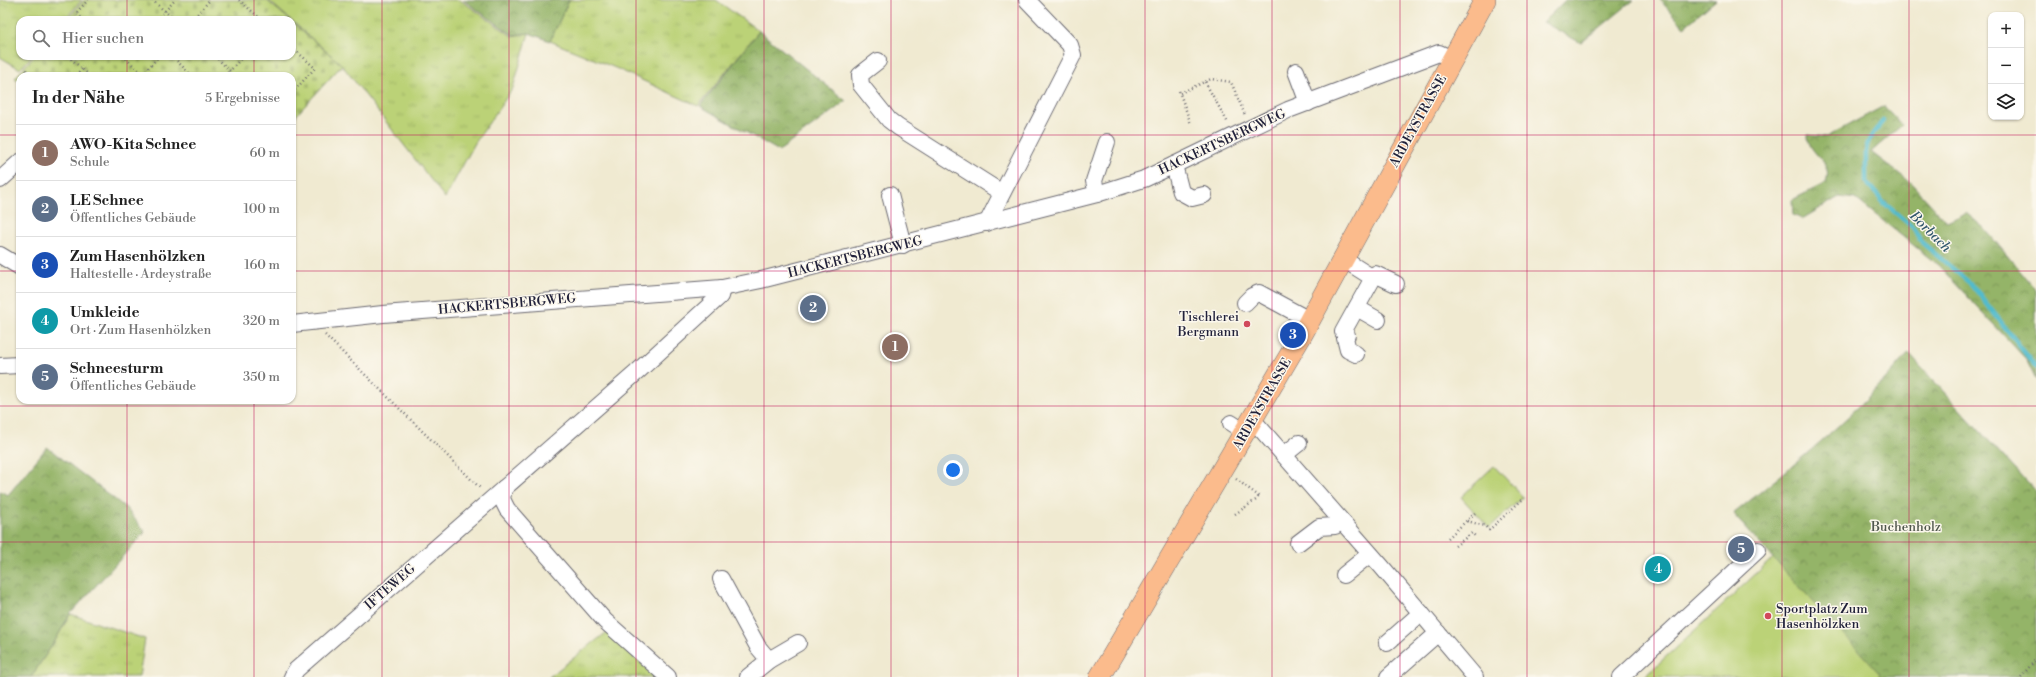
<!DOCTYPE html>
<html lang="de">
<head>
<meta charset="utf-8">
<style>
  :root { --surface:#fff; --page:#f6f6f6; --text:#222; --muted:#767676; --line:#e0e0e0; --accent:#0b8043 }
  body { margin:0; font-family:"Libre Bodoni",serif; background:var(--page); color:var(--text) }
  .controls { position:absolute; right:12px; top:12px; display:grid; overflow:hidden; border-radius:8px; box-shadow:0 1px 3px #0004 }
  .controls button { width:36px; height:36px; display:grid; place-items:center; padding:0; border:0; border-bottom:1px solid var(--line); background:var(--surface); color:var(--text); font:20px sans-serif }
  .you { position:absolute; left:953px; top:470px; width:14px; height:14px; margin:-10px; border:3px solid #fff; border-radius:50%; background:#1a73e8; box-shadow:0 0 0 6px #1a73e833 }
  .badge { display:grid; place-items:center; width:26px; height:26px; border-radius:50%; background:var(--accent); color:#fff; font-size:13px; font-weight:700 }
  .pin { position:absolute; translate:-50% -50%; border:2px solid #fff; box-shadow:0 1px 4px #0006 }
  .list { margin:0; padding:0; list-style:none }
  h2 { display:flex; justify-content:space-between; align-items:center; height:52px; margin:0; padding:0 16px; font-size:17px }
  h2 small { font-size:13px; font-weight:400; color:var(--muted) }
  .list li { display:grid; grid-template-columns:26px 1fr auto; gap:12px; align-items:center; box-sizing:border-box; height:56px; padding:0 16px; border-top:1px solid var(--line) }
  .list b { display:block; font-size:15px; white-space:nowrap }
  .list p { margin:0; font-size:13px; white-space:nowrap; color:var(--muted) }
  .list em { font-size:13px; font-style:normal; color:var(--muted) }
  .icon { flex:none; width:22px; height:22px; fill:none; stroke:currentColor; stroke-width:2; stroke-linecap:round; stroke-linejoin:round }
  .map { position:relative; flex:none; width:2036px; height:677px; overflow:hidden }
  .search { position:absolute; background:var(--surface); box-shadow:0 1px 3px #0004; left:16px; top:16px; width:280px; height:44px; display:flex; align-items:center; gap:10px; box-sizing:border-box; padding:0 14px; border-radius:12px; color:var(--muted); font-size:15px }
  .panel { position:absolute; background:var(--surface); box-shadow:0 1px 3px #0004; left:16px; top:72px; width:280px; height:332px; border-radius:12px }
  .map>svg:first-child { display:block }
  .grass { fill:url(#grass-tufts); stroke:#6e7a59 }
  .forest { fill:url(#forest-crowns); stroke:#5b6b52 }
  .cemetery { fill:url(#cemetery-stones); stroke:#6e7a59 }
  .pitch { fill:#bbd277; stroke:#6e7a59 }
  .lines { fill:none; stroke-linecap:round; stroke-linejoin:round }
  .stream { stroke:#51bbcd; stroke-width:4.5 }
  .minor-casing { stroke:#6a6870; stroke-width:18 }
  .major-casing { stroke:#6a6870; stroke-width:22 }
  .path { stroke:#6a6870; stroke-width:2.5; stroke-dasharray:1 3; stroke-linecap:butt }
  .minor { stroke:#fff; stroke-width:16 }
  .major { stroke:#fbbb8c; stroke-width:21 }
  .grid { fill:none; stroke:#c2185b; stroke-width:1; stroke-opacity:0.55 }
  .poi-dot { fill:#d1495b; stroke:#fbf7ec; stroke-width:1.5 }
  .labels { text-anchor:middle; dominant-baseline:central; stroke-width:3; stroke-linejoin:round; paint-order:stroke }
  .street-label { font-size:13px; fill:#22223b; stroke:#fbf7ec }
  .poi-label { font-size:13px; fill:#22223b; stroke:#fbf7ec; text-anchor:end }
  .park-label { font-size:13px; fill:#50574d; stroke:#fbf7ec }
  .water-label { font-size:14px; font-style:italic; fill:#32586e; stroke:#fbf7ec }
</style>
</head>
<body>
<div class="map">
<svg width="2036" height="677" viewBox="0 0 2036 677">
  <defs>
    <pattern id="grass-tufts" width="24" height="20" patternUnits="userSpaceOnUse"><rect width="24" height="20" fill="#bbd277"/><path d="M3 7l-1-3M5 7V3M7 7l1-3M15 17l-1-3M17 17v-4M19 17l1-3" fill="none" stroke="#a0b468"/></pattern>
    <pattern id="forest-crowns" width="20" height="18" patternUnits="userSpaceOnUse"><rect width="20" height="18" fill="#94b468"/><path d="M2 6a3 3 0 1 1 6 0M12 15a3 3 0 1 1 6 0" fill="none" stroke="#789257"/></pattern>
    <pattern id="cemetery-stones" width="16" height="16" patternUnits="userSpaceOnUse"><rect width="16" height="16" fill="#bbd277"/><path d="M2 7V4a2 2 0 0 1 4 0v3zM10 15v-3a2 2 0 0 1 4 0v3z" fill="#a0b468"/></pattern>
  </defs>
  <rect width="100%" height="100%" fill="#fbf7ec"/>
  <filter id="ink" filterUnits="userSpaceOnUse"><feTurbulence type="fractalNoise" baseFrequency=".025" numOctaves="2"/><feDisplacementMap in="SourceGraphic" scale="8" xChannelSelector="R" yChannelSelector="G"/><feConvolveMatrix kernelMatrix="1 2 1 2 8 2 1 2 1" color-interpolation-filters="sRGB"/></filter>
  <filter id="wash" filterUnits="userSpaceOnUse"><feTurbulence type="fractalNoise" baseFrequency=".012" numOctaves="4" result="noise"/><feDisplacementMap in="SourceGraphic" scale="16" xChannelSelector="R" yChannelSelector="G"/><feGaussianBlur stdDeviation="0.9" result="paint"/><feColorMatrix in="noise" values="0 0 0 0 0 0 0 0 0 0 0 0 0 0 0 0 0 1.4 0 .05"/><feComposite in="paint" operator="in"/></filter>
  <g filter="url(#wash)">
    <rect width="100%" height="100%" fill="#f0ead1"/>
    <!-- grass -->
    <g class="grass">
      <polygon points="0,0 82,0 64,20 20,20 20,56 32,56 20,69 0,57"/>
      <polygon points="268,0 460,0 512,36 529,33 513,88 475,143 445,198 342,65"/>
      <polygon points="569,0 716,0 759,31 698,106 618,69 550,41"/>
      <polygon points="70,614 145,639 139,677 31,677 55,641"/>
      <polygon points="607,632 656,677 549,677"/>
    </g>
    <!-- forest -->
    <g class="forest">
      <polygon points="463,0 569,0 550,41 529,33 513,35"/>
      <polygon points="1565,0 1634,0 1581,43 1543,22"/>
      <polygon points="1660,0 1716,0 1684,27"/>
      <polygon points="759,31 846,101 779,151 700,106"/>
      <path d="M1884,106L1902,125L1871,152L1910,182L1947,222L1966,213L1984,228L2036,290V380L2026,359L1938,265L1856,199L1839,197L1802,219L1793,215L1792,200L1826,183C1834,158 1808,157 1808,135L1826,137Z"/>
      <path d="M1908,353L2036,492V677H1877L1879,674L1733,514C1794,465 1857,415 1908,353Z"/>
      <polygon points="47,447 126,508 145,532 70,614 55,641 31,677 0,677 0,491 8,495"/>
    </g>
    <!-- cemetery -->
    <g class="cemetery">
      <polygon points="84,0 266,0 290,20 66,20"/>
      <polygon points="292,22 342,65 292,120 292,76 20,76 20,82 15,78 34,56 292,56"/>
    </g>
    <!-- pitch -->
    <g class="pitch">
      <polygon points="1494,466 1523,497 1489,528 1461,497"/>
      <polygon points="1773,558 1880,674 1877,677 1644,677"/>
    </g>
    <g class="lines">
      <!-- stream -->
      <path class="stream" d="M1883,121C1860,147 1867,150 1866,182L1884,203L1916,230L1920,241L1972,285L2036,367"/>
    </g>
  </g>
  <g filter="url(#ink)">
    <g class="lines">
      <!-- minor casing -->
      <g class="minor-casing">
        <g id="minor">
          <polyline points="878,61 860,75 861,85 889,120 898,127 1002,193"/>
          <polyline points="1296,71 1308,103"/>
          <polyline points="1174,165 1181,192 1192,198 1204,195"/>
          <polyline points="0,180 20,162"/>
          <polyline points="1097,194 1094,181 1107,142"/>
          <polyline points="890,195 903,245"/>
          <polyline points="987,223 1073,55 1070,45 1027,0"/>
          <polyline points="0,255 20,267"/>
          <polyline points="1343,259 1373,278 1343,332 1347,335 1345,338 1348,350 1356,354"/>
          <polyline points="1373,278 1375,274 1396,284"/>
          <polyline points="1245,303 1252,296 1259,293 1309,320"/>
          <polyline points="1357,308 1378,320"/>
          <polyline points="292,324 383,314 722,288 761,280 1097,194 1144,179 1174,165 1288,110 1439,53 1452,59"/>
          <polyline points="0,366 20,365"/>
          <polyline points="1253,420 1382,567 1475,677"/>
          <polyline points="1231,423 1245,432"/>
          <polyline points="1284,455 1299,443"/>
          <polyline points="504,488 502,499 507,509 605,621 668,677"/>
          <polyline points="1298,543 1319,527 1335,526"/>
          <polyline points="1344,575 1370,554"/>
          <polyline points="721,579 758,647 769,660"/>
          <polyline points="1387,643 1421,613"/>
          <polyline points="292,677 296,670 636,373 720,296 722,288"/>
          <polyline points="748,677 769,660 798,643"/>
          <polyline points="1388,677 1438,633"/>
          <polyline points="1621,677 1758,550"/>
        </g>
      </g>
      <!-- major casing -->
      <g class="major-casing">
        <polyline id="major" points="1100,677 1300,338 1485,0"/>
      </g>
      <!-- path -->
      <g class="path">
        <polyline points="152,0 175,20"/>
        <polyline points="239,0 262,20"/>
        <polyline points="84,20 76,13 88,0"/>
        <polyline points="157,20 175,0"/>
        <polyline points="192,20 210,0"/>
        <polyline points="292,47 315,68 292,93"/>
        <polyline points="68,56 90,76"/>
        <polyline points="123,56 145,76"/>
        <polyline points="215,56 230,71 243,56"/>
        <polyline points="177,61 192,76"/>
        <polyline points="26,70 33,76"/>
        <polyline points="143,74 159,56"/>
        <polyline points="76,76 82,69"/>
        <polyline points="225,76 230,71"/>
        <polyline points="1205,82 1228,123"/>
        <polyline points="1179,91 1191,124"/>
        <polyline points="1180,93 1211,79 1231,82 1245,115"/>
        <polyline points="325,335 481,489"/>
        <polyline points="1236,479 1260,497"/>
        <polyline points="1235,514 1256,500 1259,496"/>
        <polyline points="1467,521 1485,526 1489,530 1524,498"/>
        <polyline points="1448,538 1475,513"/>
        <polyline points="1455,546 1472,533 1475,536"/>
        <polyline points="2021,677 2036,659"/>
      </g>
      <!-- minor -->
      <use href="#minor" class="minor"/>
      <!-- major -->
      <use href="#major" class="major"/>
    </g>
  </g>
  <!-- grid -->
  <path class="grid" d="M127,0V20M254,0V20M382,0V677M509,0V677M636,0V677M764,0V677M891,0V677M1018,0V677M1145,0V677M1272,0V677M1400,0V677M1527,0V677M1654,0V677M1782,0V677M1909,0V677M127,56V76M254,56V76M0,135H20M292,135H2036M0,271H20M292,271H2036M127,400V677M254,400V677M0,406H2036M0,542H2036"/>
  <!-- markers -->
  <g class="poi-dot">
    <circle cx="1247" cy="324" r="4"/>
    <circle cx="1768" cy="616" r="4"/>
  </g>
  <g class="labels">
    <!-- street labels -->
    <g class="street-label">
      <text transform="translate(1418 121) rotate(-61)">ARDEYSTRASSE</text>
      <text transform="translate(1222 142) rotate(-25)">HACKERTSBERGWEG</text>
      <text transform="translate(855 257) rotate(-14)">HACKERTSBERGWEG</text>
      <text transform="translate(507 304) rotate(-5)">HACKERTSBERGWEG</text>
      <text transform="translate(1262 404) rotate(-60)">ARDEYSTRASSE</text>
      <text transform="translate(390 587) rotate(-41)">IFTEWEG</text>
    </g>
    <!-- poi labels -->
    <g class="poi-label">
      <text x="1239" y="317">Tischlerei<tspan x="1239" dy="15">Bergmann</tspan></text>
      <text x="1776" y="609" text-anchor="start">Sportplatz Zum<tspan x="1776" dy="15">Hasenhölzken</tspan></text>
    </g>
    <!-- park labels -->
    <g class="park-label">
      <text x="1906" y="527">Buchenholz</text>
    </g>
    <!-- water labels -->
    <g class="water-label">
      <text transform="translate(1930 232) rotate(45)">Borbach</text>
    </g>
  </g>
</svg>
<div class="controls">
<button>+</button>
<button>−</button>
<button><svg class="icon" aria-label="layers" viewBox="0 0 24 24"><path d="M12 4l9 5-9 5-9-5zM3 14l9 5 9-5"/></svg></button>
</div>
<div class="you"></div>
<div class="pin badge" style="left:895px;top:347px;background:#8d6e63">1</div>
<div class="pin badge" style="left:813px;top:308px;background:#5c6f8a">2</div>
<div class="pin badge" style="left:1293px;top:335px;background:#1a4fb4">3</div>
<div class="pin badge" style="left:1658px;top:569px;background:#0f9aa8">4</div>
<div class="pin badge" style="left:1741px;top:549px;background:#5c6f8a">5</div>
<div class="search"><svg class="icon" aria-label="search" viewBox="0 0 24 24"><circle cx="10" cy="10" r="6"/><path d="M15 15l6 6"/></svg>Hier suchen</div>
<section class="panel">
<h2>In der Nähe<small>5 Ergebnisse</small></h2>
<ul class="list">
<li><span class="badge" style="background:#8d6e63">1</span><div><b>AWO-Kita Schnee</b><p>Schule</p></div><em>60 m</em></li>
<li><span class="badge" style="background:#5c6f8a">2</span><div><b>LE Schnee</b><p>Öffentliches Gebäude</p></div><em>100 m</em></li>
<li><span class="badge" style="background:#1a4fb4">3</span><div><b>Zum Hasenhölzken</b><p>Haltestelle · Ardeystraße</p></div><em>160 m</em></li>
<li><span class="badge" style="background:#0f9aa8">4</span><div><b>Umkleide</b><p>Ort · Zum Hasenhölzken</p></div><em>320 m</em></li>
<li><span class="badge" style="background:#5c6f8a">5</span><div><b>Schneesturm</b><p>Öffentliches Gebäude</p></div><em>350 m</em></li>
</ul>
</section>
</div>
</body>
</html>
